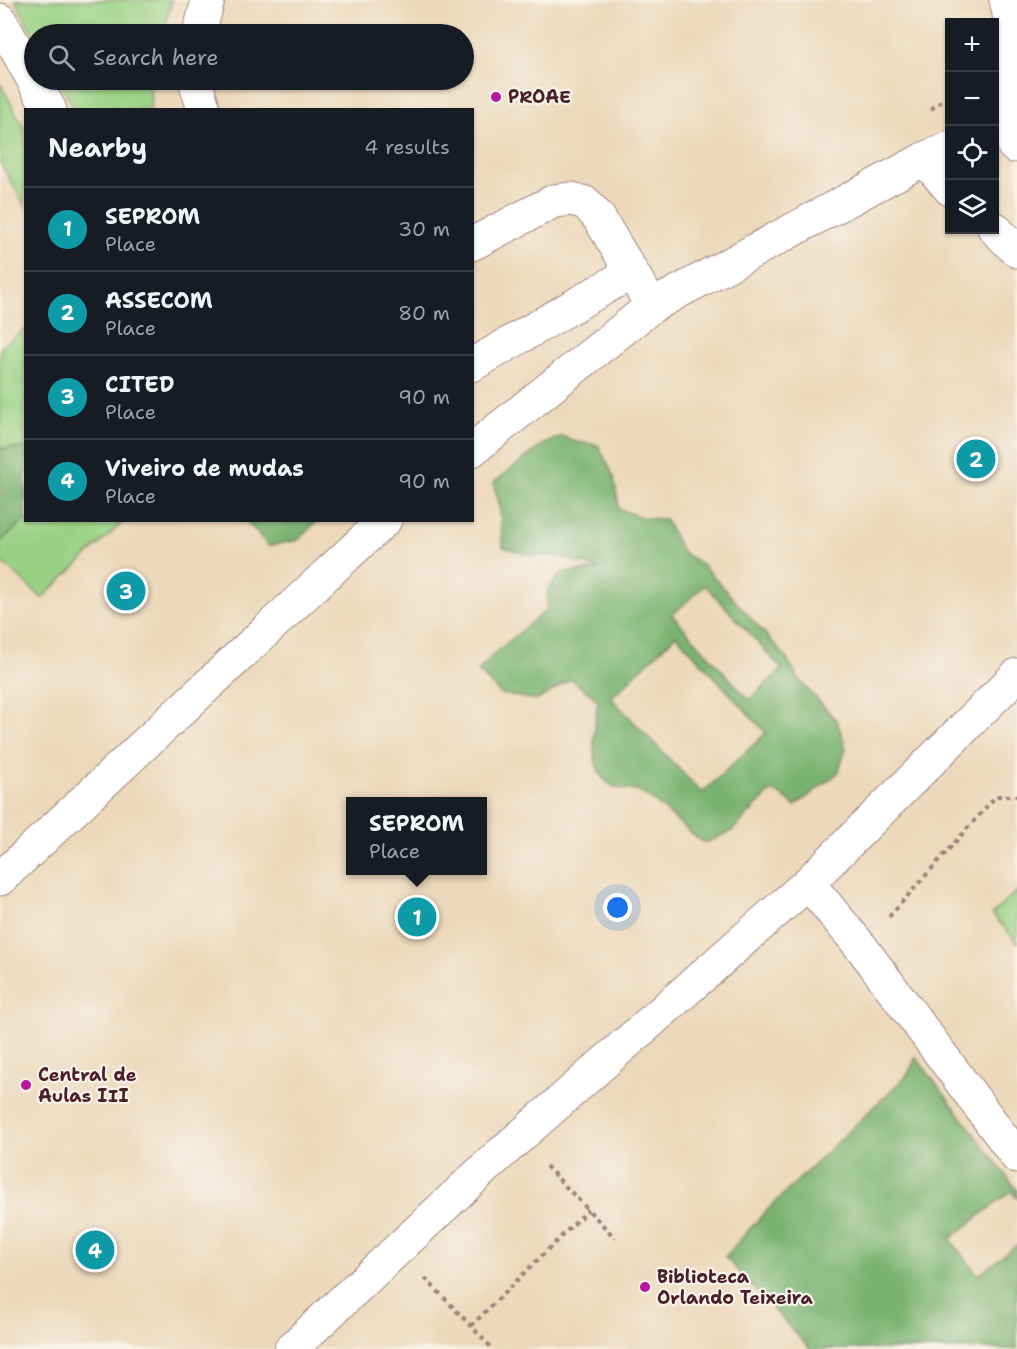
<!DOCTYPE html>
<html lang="en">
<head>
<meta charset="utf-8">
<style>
  :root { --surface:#171b24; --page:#20242c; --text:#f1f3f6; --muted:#9ea1a6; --line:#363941; --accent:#d690ce }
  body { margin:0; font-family:"Shantell Sans",sans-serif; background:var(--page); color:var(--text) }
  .controls { position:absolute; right:18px; top:18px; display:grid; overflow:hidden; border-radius:0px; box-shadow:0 2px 4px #0004 }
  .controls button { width:54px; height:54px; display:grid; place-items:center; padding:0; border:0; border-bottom:2px solid var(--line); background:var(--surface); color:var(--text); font:30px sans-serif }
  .you { position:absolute; left:618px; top:908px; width:21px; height:21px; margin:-15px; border:4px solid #fff; border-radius:50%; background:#1a73e8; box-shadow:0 0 0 9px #1a73e833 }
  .badge { display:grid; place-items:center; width:39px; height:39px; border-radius:50%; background:var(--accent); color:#fff; font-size:20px; font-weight:700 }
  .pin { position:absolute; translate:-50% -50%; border:3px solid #fff; box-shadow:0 2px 6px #0006 }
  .popup { position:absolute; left:346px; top:797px; width:141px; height:78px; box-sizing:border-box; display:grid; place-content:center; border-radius:0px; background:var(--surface); filter:drop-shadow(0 2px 4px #0005); font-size:20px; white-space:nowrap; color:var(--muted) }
  .popup b { font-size:22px; color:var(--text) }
  .popup::after { content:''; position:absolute; left:50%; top:100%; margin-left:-12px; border:12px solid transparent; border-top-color:var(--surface) }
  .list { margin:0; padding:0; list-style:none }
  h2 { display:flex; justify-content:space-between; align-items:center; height:78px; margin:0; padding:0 24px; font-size:26px }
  h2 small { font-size:20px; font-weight:400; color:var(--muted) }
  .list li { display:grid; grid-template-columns:39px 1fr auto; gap:18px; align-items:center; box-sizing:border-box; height:84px; padding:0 24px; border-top:2px solid var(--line) }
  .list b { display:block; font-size:22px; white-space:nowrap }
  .list p { margin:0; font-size:20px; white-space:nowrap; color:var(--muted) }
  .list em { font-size:20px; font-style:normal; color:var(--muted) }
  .icon { flex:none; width:33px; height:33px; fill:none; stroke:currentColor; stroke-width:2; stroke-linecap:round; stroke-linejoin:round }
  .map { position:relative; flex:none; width:1017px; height:1349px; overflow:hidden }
  .search { position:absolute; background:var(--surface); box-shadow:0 2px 4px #0004; left:24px; top:24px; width:450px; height:66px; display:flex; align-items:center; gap:15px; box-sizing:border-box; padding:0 21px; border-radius:33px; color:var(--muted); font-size:22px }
  .panel { position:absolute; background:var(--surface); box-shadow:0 2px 4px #0004; left:24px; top:108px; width:450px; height:414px; border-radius:0px }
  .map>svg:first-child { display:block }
  .built { fill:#ecd8ba; fill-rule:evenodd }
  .green { fill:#99d183; stroke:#727857; stroke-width:1.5 }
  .forest { fill:#7ab371; stroke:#62694e; stroke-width:1.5; fill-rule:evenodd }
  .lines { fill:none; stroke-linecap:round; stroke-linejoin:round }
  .minor-casing { stroke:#9e827c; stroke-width:35 }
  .path { stroke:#9e827c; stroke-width:4; stroke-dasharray:4.5 4.5; stroke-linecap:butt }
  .minor { stroke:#fff; stroke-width:33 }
  .poi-dot { fill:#b5179e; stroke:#f7f3e8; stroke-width:2 }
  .labels { text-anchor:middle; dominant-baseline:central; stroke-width:4.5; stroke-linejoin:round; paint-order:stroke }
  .poi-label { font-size:18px; font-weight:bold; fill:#4a1f2b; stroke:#f7f3e8; text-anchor:start }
</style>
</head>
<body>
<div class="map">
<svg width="1017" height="1349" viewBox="0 0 1017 1349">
  <rect width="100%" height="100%" fill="#f7f3e8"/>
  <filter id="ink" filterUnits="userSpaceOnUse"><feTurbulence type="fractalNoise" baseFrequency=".0167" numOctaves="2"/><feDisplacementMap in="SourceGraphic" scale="12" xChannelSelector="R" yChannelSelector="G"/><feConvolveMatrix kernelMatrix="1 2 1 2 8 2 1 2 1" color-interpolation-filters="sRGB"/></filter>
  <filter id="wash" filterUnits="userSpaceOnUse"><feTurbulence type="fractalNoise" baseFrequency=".008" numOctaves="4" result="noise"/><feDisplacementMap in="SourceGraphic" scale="24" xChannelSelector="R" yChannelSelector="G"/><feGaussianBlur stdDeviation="1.35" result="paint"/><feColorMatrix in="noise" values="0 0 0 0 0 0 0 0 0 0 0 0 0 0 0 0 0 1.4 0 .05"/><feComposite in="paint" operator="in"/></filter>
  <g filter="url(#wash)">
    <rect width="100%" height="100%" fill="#f2e5cc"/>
    <!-- built -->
    <path class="built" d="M0,0H1017V1349H0ZM950,22H994V230H950ZM34,34H464V80H34ZM26,110H472V520H26ZM351,802H483V870H351Z"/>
    <!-- green -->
    <g class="green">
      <polygon points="15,0 172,0 163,34 34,36"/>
      <polygon points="58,80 150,80 151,109 75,109"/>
      <polygon points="0,83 25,130 25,206 0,162"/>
      <polygon points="25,329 25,448 0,448 0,348"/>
      <polygon points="25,520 26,520 124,521 42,598 0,560 0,542"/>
      <polygon points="1017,891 1017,942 992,914"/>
    </g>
    <!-- forest -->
    <g class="forest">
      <path d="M562,436L576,442L598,445L614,477L619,509L644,518L665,519L682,552L703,565L785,656L800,681L837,721L846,748L838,773L795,806L778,793L770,792L732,831L705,843C682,829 667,809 644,794C635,788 622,791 613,786C585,772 595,724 598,700L571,679L538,700L501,694L478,671L494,654L547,609L548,589L562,573L599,569L563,557L525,554L503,547L499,502L493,483L544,444ZM705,585L782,669L749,700L672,615ZM676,635L766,733L702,793L611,698Z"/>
      <polygon points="0,448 26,448 25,520 0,542"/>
      <polygon points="246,521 317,521 298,540 269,546"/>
      <polygon points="916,1057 1017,1190 1017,1198 1011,1191 950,1239 978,1275 1017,1245 1017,1349 810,1349 725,1257 764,1213 908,1074"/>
    </g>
  </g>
  <g filter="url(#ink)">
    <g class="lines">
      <!-- minor casing -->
      <g class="minor-casing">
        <g id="minor">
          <polyline points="1006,0 1013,33 1014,146"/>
          <polyline points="0,20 50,110"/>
          <polyline points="199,34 208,0"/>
          <polyline points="195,80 204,110"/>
          <polyline points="924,159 950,189"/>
          <polyline points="994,228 1017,251"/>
          <polyline points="472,244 554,201 572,199 586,203 599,218 652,306"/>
          <polyline points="472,365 630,273"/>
          <polyline points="472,450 652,306 924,159 950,148"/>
          <polyline points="0,879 385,520"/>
          <polyline points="808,883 862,948 1017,1157"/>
          <polyline points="291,1349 488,1165 808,883 1017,675"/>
        </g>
      </g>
      <!-- path -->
      <g class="path">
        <polyline points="931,109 950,95"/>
        <polyline points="889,917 996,796 1017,796"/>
        <polyline points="546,1166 615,1238"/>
        <polyline points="425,1278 493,1349"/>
        <polyline points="471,1326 588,1210"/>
      </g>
      <!-- minor -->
      <use href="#minor" class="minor"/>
    </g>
  </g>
  <!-- markers -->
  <g class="poi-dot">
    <circle cx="496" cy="97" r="6"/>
    <circle cx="26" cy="1085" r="6"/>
    <circle cx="645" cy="1287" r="6"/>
  </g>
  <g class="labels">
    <!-- poi labels -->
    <g class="poi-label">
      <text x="508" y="97">PROAE</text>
      <text x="38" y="1075">Central de<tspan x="38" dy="21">Aulas III</tspan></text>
      <text x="657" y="1277">Biblioteca<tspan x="657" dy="21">Orlando Teixeira</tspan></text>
    </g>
  </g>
</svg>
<div class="controls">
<button>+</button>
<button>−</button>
<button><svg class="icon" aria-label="locate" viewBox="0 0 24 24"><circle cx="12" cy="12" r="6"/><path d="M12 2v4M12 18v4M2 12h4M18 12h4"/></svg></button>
<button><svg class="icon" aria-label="layers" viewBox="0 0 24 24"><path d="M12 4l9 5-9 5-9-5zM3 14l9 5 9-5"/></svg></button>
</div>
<div class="you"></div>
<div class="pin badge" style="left:417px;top:917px;background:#0f9aa8">1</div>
<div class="popup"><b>SEPROM</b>Place</div>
<div class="pin badge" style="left:976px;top:459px;background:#0f9aa8">2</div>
<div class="pin badge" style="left:126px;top:591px;background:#0f9aa8">3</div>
<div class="pin badge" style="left:95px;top:1250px;background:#0f9aa8">4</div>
<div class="search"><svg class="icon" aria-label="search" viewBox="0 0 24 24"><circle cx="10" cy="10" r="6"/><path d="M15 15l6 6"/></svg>Search here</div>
<section class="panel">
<h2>Nearby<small>4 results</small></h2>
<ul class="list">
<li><span class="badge" style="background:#0f9aa8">1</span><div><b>SEPROM</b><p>Place</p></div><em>30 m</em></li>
<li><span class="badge" style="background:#0f9aa8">2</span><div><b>ASSECOM</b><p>Place</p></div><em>80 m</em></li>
<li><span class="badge" style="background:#0f9aa8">3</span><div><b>CITED</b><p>Place</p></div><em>90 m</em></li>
<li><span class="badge" style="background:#0f9aa8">4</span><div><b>Viveiro de mudas</b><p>Place</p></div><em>90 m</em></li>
</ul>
</section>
</div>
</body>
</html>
